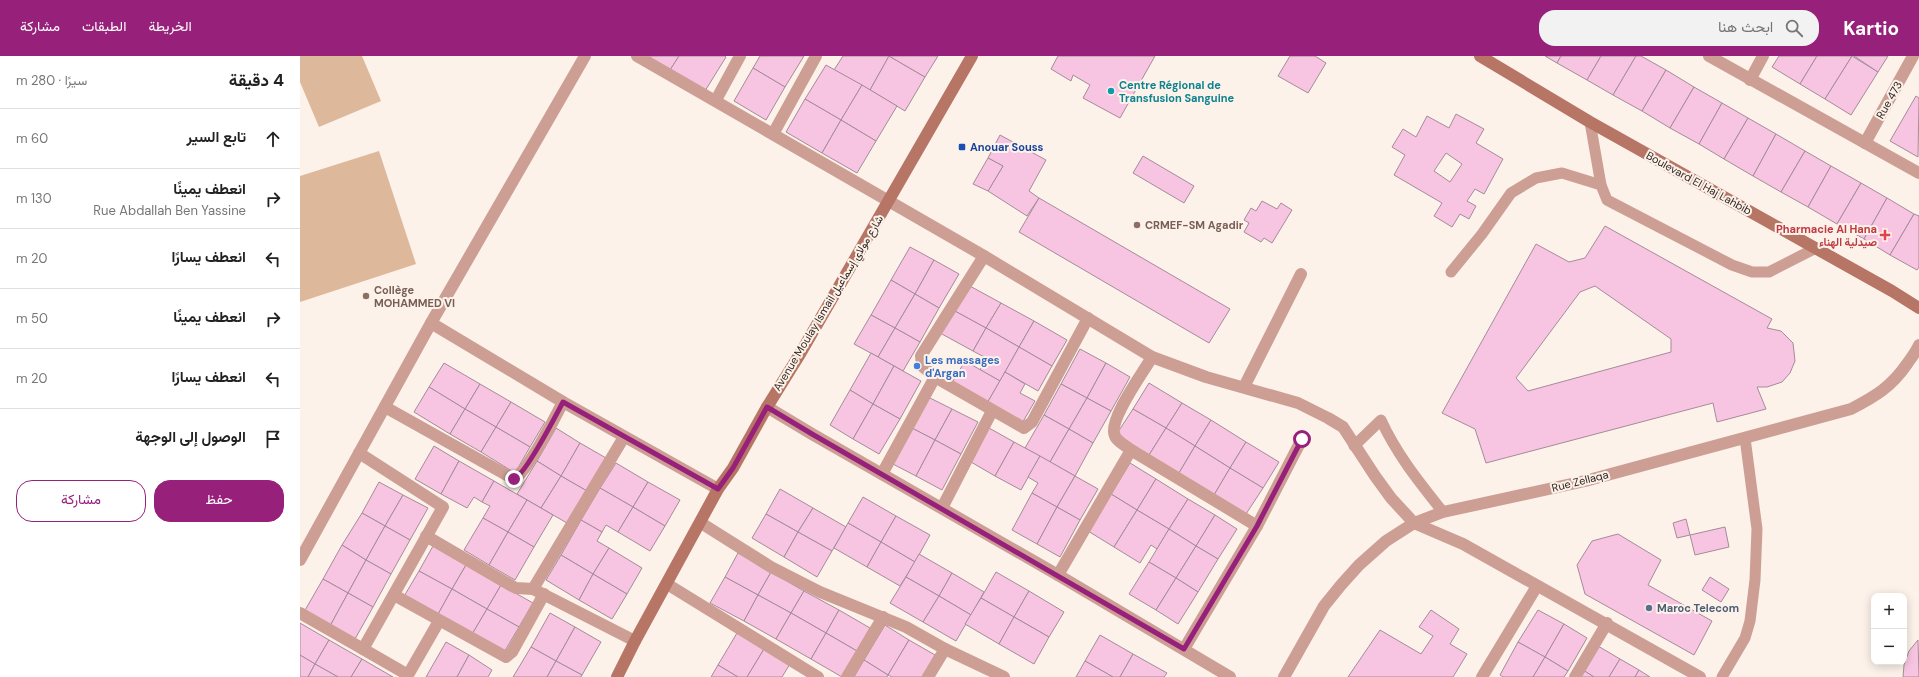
<!DOCTYPE html>
<html lang="ar">
<head>
<meta charset="utf-8">
<style>
  :root { --surface:#fff; --page:#f2f2f2; --text:#222; --muted:#767676; --line:#e0e0e0; --accent:#97207b }
  body { margin:0; font-family:"DM Sans",Vazirmatn,sans-serif; background:var(--page); color:var(--text); direction:rtl }
  .controls { position:absolute; right:12px; bottom:12px; display:grid; overflow:hidden; border-radius:8px; box-shadow:0 2px 10px #0003 }
  .controls button { width:36px; height:36px; display:grid; place-items:center; padding:0; border:0; border-bottom:1px solid var(--line); background:var(--surface); color:var(--text); font:20px sans-serif }
  .stop { position:absolute; width:12px; height:12px; margin:-9px; border:3px solid #97207b; border-radius:50%; background:#fff }
  .stop.end { background:#97207b; border-color:#fff; box-shadow:0 1px 4px #0008 }
  .list { margin:0; padding:0; list-style:none }
  h2 { display:flex; justify-content:space-between; align-items:center; height:52px; margin:0; padding:0 16px; font-size:17px }
  h2 small { font-size:13px; font-weight:400; color:var(--muted) }
  .list li { display:grid; grid-template-columns:26px 1fr auto; gap:12px; align-items:center; box-sizing:border-box; height:60px; padding:0 16px; border-top:1px solid var(--line) }
  .list b { display:block; font-size:15px; white-space:nowrap }
  .list p { margin:0; font-size:13px; white-space:nowrap; color:var(--muted) }
  .list em { font-size:13px; font-style:normal; color:var(--muted) }
  .actions { display:flex; gap:8px; padding:12px 16px }
  .actions a { flex:1; padding:9px 0; border:1px solid var(--accent); border-radius:16px; text-align:center; font-size:14px; color:var(--accent) }
  .actions .main { background:var(--accent); color:#fff }
  .icon { flex:none; width:22px; height:22px; fill:none; stroke:currentColor; stroke-width:2; stroke-linecap:round; stroke-linejoin:round }
  .map { position:relative; flex:none; width:1619px; height:621px; overflow:hidden; direction:ltr }
  header { display:flex; align-items:center; gap:24px; box-sizing:border-box; height:56px; padding:0 20px; background:var(--accent); color:#fff }
  header strong { font-size:19px }
  nav { display:flex; gap:22px; margin-inline-start:auto; font-size:14px }
  .search { width:280px; height:36px; background:var(--page); display:flex; align-items:center; gap:10px; box-sizing:border-box; padding:0 14px; border-radius:16px; color:var(--muted); font-size:15px }
  main { display:flex }
  aside { flex:1; background:var(--surface) }
  .map>svg:first-child { display:block }
  .green { fill:#deb89a }
  .building { fill:#f7c5e1; stroke:#a58b99; fill-rule:evenodd }
  .lines { fill:none; stroke-linecap:round; stroke-linejoin:round }
  .lane { stroke:#cd9f94; stroke-width:11 }
  .street { stroke:#cd9f94; stroke-width:12 }
  .secondary { stroke:#b77565; stroke-width:12 }
  .route { stroke:#97207b; stroke-width:5 }
  .culture-dot { fill:#0f9aa8; stroke:#fcf2ea; stroke-width:1.5 }
  .transit-dot { fill:#1a4fb4; stroke:#fcf2ea; stroke-width:1.5 }
  .education-dot { fill:#8d6e63; stroke:#fcf2ea; stroke-width:1.5 }
  .health-dot { fill:#e0444e; stroke:#fcf2ea; stroke-width:1.5 }
  .shop-dot { fill:#3f7fe0; stroke:#fcf2ea; stroke-width:1.5 }
  .service-dot { fill:#5c6f8a; stroke:#fcf2ea; stroke-width:1.5 }
  .labels { text-anchor:middle; dominant-baseline:central; stroke-width:4; stroke-linejoin:round; paint-order:stroke }
  .culture-label { font-size:11px; font-weight:bold; fill:#0d838f; stroke:#fcf2ea; text-anchor:start }
  .street-label { font-size:11px; fill:#30261f; stroke:#fcf2ea }
  .transit-label { font-size:11px; font-weight:bold; fill:#164399; stroke:#fcf2ea; text-anchor:start }
  .education-label { font-size:11px; font-weight:bold; fill:#785e54; stroke:#fcf2ea; text-anchor:start }
  .health-label { font-size:11px; font-weight:bold; fill:#be3a42; stroke:#fcf2ea; text-anchor:end }
  .shop-label { font-size:11px; font-weight:bold; fill:#366cbe; stroke:#fcf2ea; text-anchor:start }
  .service-label { font-size:11px; font-weight:bold; fill:#4e5e75; stroke:#fcf2ea; text-anchor:start }
</style>
</head>
<body>
<header>
<strong>Kartio</strong>
<div class="search"><svg class="icon" aria-label="search" viewBox="0 0 24 24"><circle cx="10" cy="10" r="6"/><path d="M15 15l6 6"/></svg>ابحث هنا</div>
<nav><a>الخريطة</a><a>الطبقات</a><a>مشاركة</a></nav>
</header>
<main>
<div class="map">
<svg width="1619" height="621" viewBox="0 0 1619 621">
  <rect width="100%" height="100%" fill="#fcf2ea"/>
  <!-- green -->
  <g class="green">
    <polygon points="0,0 62,0 81,45 19,71 0,26"/>
    <polygon points="79,95 116,208 0,246 0,120"/>
  </g>
  <!-- building -->
  <g class="building">
    <polygon points="346,0 379,0 370,14"/>
    <polygon points="379,0 425,0 426,1 405,35 370,14"/>
    <polygon points="460,0 504,0 485,31 453,12"/>
    <polygon points="543,0 589,0 570,34 534,14"/>
    <polygon points="589,0 625,21 605,55 570,34"/>
    <polygon points="589,0 638,0 625,21"/>
    <polygon points="758,0 855,0 820,62 783,42 790,29 773,19 771,25 751,13"/>
    <polygon points="990,0 1015,0 1026,7 1008,37 978,20"/>
    <polygon points="1245,0 1261,0 1257,7"/>
    <polygon points="1261,0 1301,0 1287,24 1257,7"/>
    <polygon points="1301,0 1336,0 1313,39 1287,24"/>
    <polygon points="1336,0 1341,0 1366,14 1342,55 1313,39"/>
    <polygon points="1479,0 1517,0 1500,28 1472,11"/>
    <polygon points="1517,0 1552,0 1525,43 1500,28"/>
    <polygon points="1552,0 1578,16 1551,59 1525,43"/>
    <polygon points="1554,0 1588,0 1578,16"/>
    <polygon points="526,9 562,29 541,64 505,43"/>
    <polygon points="453,12 485,31 466,64 434,45"/>
    <polygon points="1366,14 1394,31 1370,72 1342,55"/>
    <polygon points="562,29 597,50 576,85 541,64"/>
    <polygon points="1394,31 1422,47 1399,88 1370,72"/>
    <polygon points="1616,40 1619,42 1618,101 1590,85"/>
    <polygon points="505,43 541,64 522,97 486,76"/>
    <polygon points="1422,47 1448,62 1424,103 1399,88"/>
    <path d="M1156,58L1184,73L1176,87L1203,103L1184,138L1175,133L1167,145L1176,150L1169,163L1160,158L1152,171L1134,160L1142,147L1094,119L1105,99L1092,91L1103,73L1116,81L1127,60L1149,72ZM1146,97L1162,108L1150,126L1134,115Z"/>
    <polygon points="1448,62 1476,78 1453,120 1424,103"/>
    <polygon points="541,64 576,85 557,117 522,97"/>
    <polygon points="1476,78 1505,95 1481,136 1453,120"/>
    <polygon points="700,79 746,104 729,135 739,142 727,160 688,135 703,110 688,102"/>
    <polygon points="1505,95 1531,110 1508,151 1481,136"/>
    <polygon points="843,100 894,130 884,147 833,117"/>
    <polygon points="688,102 703,110 688,135 673,128"/>
    <polygon points="1531,110 1561,127 1537,168 1508,151"/>
    <polygon points="1561,127 1587,142 1564,183 1537,168"/>
    <polygon points="739,142 930,253 909,287 719,176"/>
    <polygon points="1587,142 1614,158 1590,199 1564,183"/>
    <polygon points="962,145 977,153 981,147 992,154 972,187 964,182 961,186 944,176 949,167 944,164 951,152 956,155"/>
    <polygon points="1614,158 1619,160 1619,211 1617,214 1590,199"/>
    <path d="M1305,170L1472,263L1467,272L1481,275L1493,287L1495,305L1490,317L1482,326L1467,331H1457L1466,353L1417,366L1413,347L1186,407L1175,373L1142,357L1236,188L1269,206L1285,202ZM1295,230L1371,283V296L1228,335L1216,322L1280,236Z"/>
    <polygon points="610,191 634,204 615,238 591,224"/>
    <polygon points="634,204 659,218 639,252 615,238"/>
    <polygon points="591,224 615,238 595,272 571,259"/>
    <polygon points="668,229 701,247 686,272 653,254"/>
    <polygon points="615,238 639,252 620,286 595,272"/>
    <polygon points="701,247 734,265 719,291 686,272"/>
    <polygon points="653,254 686,272 673,295 640,277"/>
    <polygon points="571,259 595,272 578,301 554,288"/>
    <polygon points="734,265 767,284 752,310 719,291"/>
    <polygon points="595,272 620,286 603,315 578,301"/>
    <polygon points="686,272 719,291 700,325 680,314 686,302 673,295"/>
    <polygon points="719,291 752,310 738,335 705,316"/>
    <polygon points="780,293 806,307 787,342 761,328"/>
    <polygon points="571,297 594,310 573,348 550,334"/>
    <polygon points="665,305 700,325 686,349 650,330"/>
    <polygon points="144,307 180,328 165,353 129,331"/>
    <polygon points="806,307 830,321 811,355 787,342"/>
    <polygon points="594,310 621,325 600,363 573,348"/>
    <polygon points="705,316 725,328 720,337 735,345 721,369 686,349"/>
    <polygon points="849,327 882,347 866,372 833,353"/>
    <polygon points="180,328 211,346 196,371 165,353"/>
    <polygon points="761,328 787,342 769,373 744,359"/>
    <polygon points="129,331 165,353 150,378 114,356"/>
    <polygon points="550,334 573,348 553,383 530,369"/>
    <polygon points="626,340 652,353 635,384 610,371"/>
    <polygon points="787,342 811,355 793,387 769,373"/>
    <polygon points="211,346 245,366 230,391 196,371"/>
    <polygon points="882,347 911,364 895,390 866,372"/>
    <polygon points="573,348 600,363 579,398 553,383"/>
    <polygon points="165,353 196,371 181,396 150,378"/>
    <polygon points="652,353 678,366 661,398 635,384"/>
    <polygon points="833,353 866,372 849,399 816,379"/>
    <polygon points="744,359 769,373 750,406 725,392"/>
    <polygon points="911,364 946,386 930,412 895,390"/>
    <polygon points="196,371 230,391 215,417 181,396"/>
    <polygon points="610,371 635,384 616,420 591,407"/>
    <polygon points="256,372 280,387 261,420 237,405"/>
    <polygon points="689,372 714,386 695,420 671,406"/>
    <polygon points="866,372 895,390 879,417 849,399"/>
    <polygon points="769,373 793,387 775,420 750,406"/>
    <polygon points="635,384 661,398 642,434 616,420"/>
    <polygon points="714,386 740,400 721,434 695,420"/>
    <polygon points="946,386 979,406 963,432 930,412"/>
    <polygon points="280,387 306,402 287,435 261,420"/>
    <polygon points="134,390 159,405 141,438 115,423"/>
    <polygon points="895,390 930,412 914,439 879,417"/>
    <polygon points="740,400 775,420 757,451 732,437 738,427 728,421"/>
    <polygon points="159,405 194,425 182,446 174,441 167,452 141,438"/>
    <polygon points="237,405 261,420 241,452 217,438"/>
    <polygon points="316,407 348,426 333,451 300,432"/>
    <polygon points="830,407 856,423 837,454 811,438"/>
    <polygon points="930,412 963,432 946,458 914,439"/>
    <polygon points="261,420 287,435 267,467 241,452"/>
    <polygon points="775,420 798,433 780,464 757,451"/>
    <polygon points="856,423 888,443 869,473 837,454"/>
    <polygon points="194,425 227,444 208,476 183,462 190,450 182,446"/>
    <polygon points="79,426 103,439 85,470 62,457"/>
    <polygon points="348,426 380,444 365,470 333,451"/>
    <polygon points="300,432 333,451 318,476 306,469 302,476 281,464"/>
    <polygon points="480,433 513,452 498,476 466,458"/>
    <polygon points="732,437 757,451 737,488 712,474"/>
    <polygon points="811,438 837,454 814,491 788,475"/>
    <polygon points="103,439 128,452 110,484 85,470"/>
    <polygon points="563,441 596,460 581,486 548,467"/>
    <polygon points="888,443 915,459 896,490 869,473"/>
    <polygon points="227,444 253,459 234,491 208,476"/>
    <polygon points="333,451 365,470 350,495 318,476"/>
    <polygon points="757,451 780,464 760,501 737,488"/>
    <polygon points="513,452 546,471 532,495 498,476"/>
    <polygon points="837,454 869,473 857,493 851,489 840,507 814,491"/>
    <polygon points="62,457 85,470 66,504 42,489"/>
    <polygon points="466,458 498,476 484,501 452,482"/>
    <polygon points="915,459 937,473 918,503 896,490"/>
    <polygon points="596,460 630,479 615,506 581,486"/>
    <polygon points="183,462 208,476 189,509 164,494"/>
    <polygon points="1386,463 1390,479 1377,482 1373,467"/>
    <polygon points="281,464 302,476 297,485 309,492 293,518 261,499"/>
    <polygon points="548,467 581,486 567,511 534,492"/>
    <polygon points="85,470 110,484 91,518 66,504"/>
    <polygon points="1425,471 1429,491 1395,499 1390,479"/>
    <polygon points="869,473 896,490 876,522 849,506"/>
    <polygon points="208,476 234,491 215,524 189,509"/>
    <polygon points="498,476 532,495 517,521 484,501"/>
    <polygon points="1318,478 1361,504 1348,529 1412,565 1394,599 1285,538 1277,509 1292,485"/>
    <polygon points="581,486 615,506 600,530 567,511"/>
    <polygon points="42,489 66,504 48,537 23,523"/>
    <polygon points="133,490 166,509 152,533 119,515"/>
    <polygon points="896,490 918,503 898,536 876,522"/>
    <polygon points="309,492 342,512 327,538 293,518"/>
    <polygon points="438,497 471,516 458,539 425,521"/>
    <polygon points="619,498 652,517 639,540 606,521"/>
    <polygon points="261,499 293,518 279,544 246,524"/>
    <polygon points="66,504 91,518 73,551 48,537"/>
    <polygon points="849,506 876,522 856,554 829,538"/>
    <polygon points="166,509 201,529 187,553 152,533"/>
    <polygon points="119,515 152,533 137,560 103,542"/>
    <polygon points="471,516 504,535 491,557 458,539"/>
    <polygon points="696,516 729,535 714,561 681,542"/>
    <polygon points="652,517 684,536 671,559 639,540"/>
    <polygon points="293,518 327,538 312,563 279,544"/>
    <polygon points="425,521 458,539 444,565 410,547"/>
    <polygon points="606,521 639,540 623,566 590,547"/>
    <polygon points="1410,521 1429,533 1421,546 1402,534"/>
    <polygon points="876,522 898,536 878,568 856,554"/>
    <polygon points="23,523 48,537 30,570 4,556"/>
    <polygon points="201,529 233,547 219,571 187,553"/>
    <polygon points="152,533 187,553 171,580 137,560"/>
    <polygon points="504,535 539,554 526,577 491,557"/>
    <polygon points="729,535 764,556 749,581 714,561"/>
    <polygon points="48,537 73,551 55,583 30,570"/>
    <polygon points="458,539 491,557 476,583 444,565"/>
    <polygon points="639,540 671,559 656,585 623,566"/>
    <polygon points="681,542 714,561 699,588 665,568"/>
    <polygon points="187,553 219,571 203,598 171,580"/>
    <polygon points="539,554 570,572 557,595 526,577"/>
    <polygon points="1131,554 1159,573 1150,588 1167,598 1153,621 1048,621 1080,574 1121,598 1133,580 1119,571"/>
    <polygon points="1238,554 1264,568 1245,601 1218,586"/>
    <polygon points="250,557 275,571 256,605 231,591"/>
    <polygon points="491,557 526,577 511,603 476,583"/>
    <polygon points="714,561 749,581 734,608 699,588"/>
    <polygon points="0,567 29,584 15,608 0,599"/>
    <polygon points="1264,568 1287,582 1268,615 1245,601"/>
    <polygon points="585,569 609,584 588,619 564,604"/>
    <polygon points="275,571 301,586 282,619 256,605"/>
    <polygon points="437,577 464,593 447,621 438,621 418,609"/>
    <polygon points="526,577 557,595 542,621 511,603"/>
    <polygon points="800,579 833,598 820,621 813,621 785,605"/>
    <polygon points="29,584 62,603 51,621 38,621 15,608"/>
    <polygon points="609,584 635,599 622,621 592,621 588,619"/>
    <polygon points="1618,584 1619,621 1603,621 1604,609 1609,595"/>
    <polygon points="146,586 169,599 157,621 126,621"/>
    <polygon points="1218,586 1245,601 1233,621 1203,621 1200,619"/>
    <polygon points="1298,590 1320,603 1309,621 1294,621 1283,614"/>
    <polygon points="231,591 256,605 247,621 213,621"/>
    <polygon points="464,593 490,608 482,621 447,621"/>
    <polygon points="833,598 867,617 864,621 820,621"/>
    <polygon points="0,599 15,608 8,621 0,621"/>
    <polygon points="169,599 192,614 188,621 157,621"/>
    <polygon points="1245,601 1268,615 1264,621 1233,621"/>
    <polygon points="62,603 93,621 51,621"/>
    <polygon points="1320,603 1339,614 1335,621 1309,621"/>
    <polygon points="564,604 588,619 587,621 554,621"/>
    <polygon points="256,605 282,619 281,621 247,621"/>
    <polygon points="785,605 813,621 776,621"/>
    <polygon points="15,608 38,621 8,621"/>
    <polygon points="418,609 438,621 411,621"/>
    <polygon points="1283,614 1294,621 1279,621"/>
    <polygon points="1339,614 1350,621 1335,621"/>
  </g>
  <g class="lines">
    <!-- lane -->
    <g class="lane">
      <polyline points="1290,66 1301,129 1307,144 1432,209 1452,216 1469,216 1516,192"/>
      <polyline points="1151,216 1182,178 1211,137 1236,122 1262,117 1301,129"/>
      <path d="M1054,390L1081,364C1097,399 1120,427 1143,456"/>
      <polyline points="1422,621 1445,582 1450,565 1455,524 1457,473 1445,382"/>
    </g>
    <!-- street -->
    <g class="street">
      <polyline points="337,0 684,200 852,301 906,321 998,347 1028,362 1043,371 1075,420 1091,442 1114,467 1163,488 1400,621"/>
      <polyline points="1409,0 1619,117"/>
      <polyline points="1450,24 1463,0"/>
      <polyline points="416,44 440,0"/>
      <polyline points="473,78 516,0"/>
      <polyline points="1565,87 1613,0"/>
      <polyline points="684,200 621,300 622,310 635,321 724,372 732,366 788,262"/>
      <polyline points="131,267 263,346 418,433"/>
      <path d="M852,301C843,317 807,365 815,380C817,386 827,390 831,394L957,470"/>
      <polyline points="944,331 1001,218"/>
      <path d="M85,351L214,423C227,416 255,362 263,346"/>
      <polyline points="467,351 512,378 758,519 930,621"/>
      <polyline points="324,381 233,533 335,585"/>
      <polyline points="59,397 143,451 63,593 108,619 106,621"/>
      <polyline points="582,418 635,321"/>
      <polyline points="642,452 692,355"/>
      <polyline points="401,467 471,511 520,536 606,571 645,593 704,621"/>
      <polyline points="126,480 212,530 216,532 233,533"/>
      <polyline points="0,504 131,267 285,0"/>
      <polyline points="758,519 831,394"/>
      <polyline points="367,528 518,621"/>
      <polyline points="94,539 206,601 212,596 244,538"/>
      <polyline points="0,557 63,593"/>
      <polyline points="884,593 957,470 1002,383"/>
      <polyline points="108,619 139,565"/>
      <polyline points="547,621 583,561"/>
      <polyline points="628,621 645,593"/>
      <path d="M984,621L1024,550L1041,529L1059,509L1086,485L1114,467L1143,456L1285,425L1551,353C1576,340 1591,331 1607,308C1611,302 1616,296 1619,289"/>
      <polyline points="1182,621 1237,530"/>
      <polyline points="1275,621 1307,567"/>
    </g>
    <!-- secondary -->
    <g class="secondary">
      <polyline points="1180,0 1290,66 1592,235 1619,252"/>
      <polyline points="317,621 335,585 418,433 433,412 467,351 500,298 672,0"/>
    </g>
  </g>
  <g class="lines">
    <!-- route -->
    <path class="route" d="M214,423C226,418 255,361 263,346L418,433L433,412L467,351L512,378L884,593L957,470L1002,383"/>
  </g>
  <!-- markers -->
  <circle class="culture-dot" cx="811" cy="35" r="4"/>
  <rect class="transit-dot" x="658" y="87" width="8" height="8" rx="2"/>
  <g class="education-dot">
    <circle cx="837" cy="169" r="4"/>
    <circle cx="66" cy="240" r="4"/>
  </g>
  <path class="health-dot" d="M1583 173h4v4h4v4h-4v4h-4v-4h-4v-4h4z"/>
  <circle class="shop-dot" cx="617" cy="310" r="4"/>
  <circle class="service-dot" cx="1349" cy="552" r="4"/>
  <g class="labels">
    <!-- culture labels -->
    <g class="culture-label">
      <text x="819" y="29">Centre Régional de<tspan x="819" dy="13">Transfusion Sanguine</tspan></text>
    </g>
    <!-- street labels -->
    <g class="street-label">
      <text transform="translate(1589 44) rotate(-61)">Rue 473</text>
      <text transform="translate(1399 127) rotate(29)">Boulevard El Haj Lahbib</text>
      <text transform="translate(528 247) rotate(-59)">Avenue Moulay Ismail شارع مولاي إسماعيل</text>
      <text transform="translate(1280 425) rotate(-14)">Rue Zellaqa</text>
    </g>
    <!-- transit labels -->
    <g class="transit-label">
      <text x="670" y="91">Anouar Souss</text>
    </g>
    <!-- education labels -->
    <g class="education-label">
      <text x="845" y="169">CRMEF-SM Agadir</text>
      <text x="74" y="234">Collège<tspan x="74" dy="13">MOHAMMED VI</tspan></text>
    </g>
    <!-- health labels -->
    <g class="health-label">
      <text x="1577" y="173">Pharmacie Al Hana<tspan x="1577" dy="13">صيدلية الهناء</tspan></text>
    </g>
    <!-- shop labels -->
    <g class="shop-label">
      <text x="625" y="304">Les massages<tspan x="625" dy="13">d'Argan</tspan></text>
    </g>
    <!-- service labels -->
    <g class="service-label">
      <text x="1357" y="552">Maroc Telecom</text>
    </g>
  </g>
</svg>
<div class="controls">
<button>+</button>
<button>−</button>
</div>
<div class="stop" style="left:1002px;top:383px"></div>
<div class="stop end" style="left:214px;top:423px"></div>
</div>
<aside>
<h2>4 دقيقة<small>سيرًا · 280 m</small></h2>
<ul class="list">
<li><svg class="icon" aria-label="ahead" viewBox="0 0 24 24"><path d="M12 20V5M6 11l6-6 6 6"/></svg><div><b>تابع السير</b></div><em>60 m</em></li>
<li><svg class="icon" aria-label="right" viewBox="0 0 24 24"><path d="M7 20v-9h11M14 6l5 5-5 5"/></svg><div><b>انعطف يمينًا</b><p>Rue Abdallah Ben Yassine</p></div><em>130 m</em></li>
<li><svg class="icon" aria-label="left" viewBox="0 0 24 24"><path d="M17 20v-9H6M10 6l-5 5 5 5"/></svg><div><b>انعطف يسارًا</b></div><em>20 m</em></li>
<li><svg class="icon" aria-label="right" viewBox="0 0 24 24"><path d="M7 20v-9h11M14 6l5 5-5 5"/></svg><div><b>انعطف يمينًا</b></div><em>50 m</em></li>
<li><svg class="icon" aria-label="left" viewBox="0 0 24 24"><path d="M17 20v-9H6M10 6l-5 5 5 5"/></svg><div><b>انعطف يسارًا</b></div><em>20 m</em></li>
<li><svg class="icon" aria-label="arrive" viewBox="0 0 24 24"><path d="M6 21V4h12l-3 4 3 4H6"/></svg><div><b>الوصول إلى الوجهة</b></div></li>
</ul>
<div class="actions"><a class="main">حفظ</a><a>مشاركة</a></div>
</aside>
</main>
</body>
</html>
